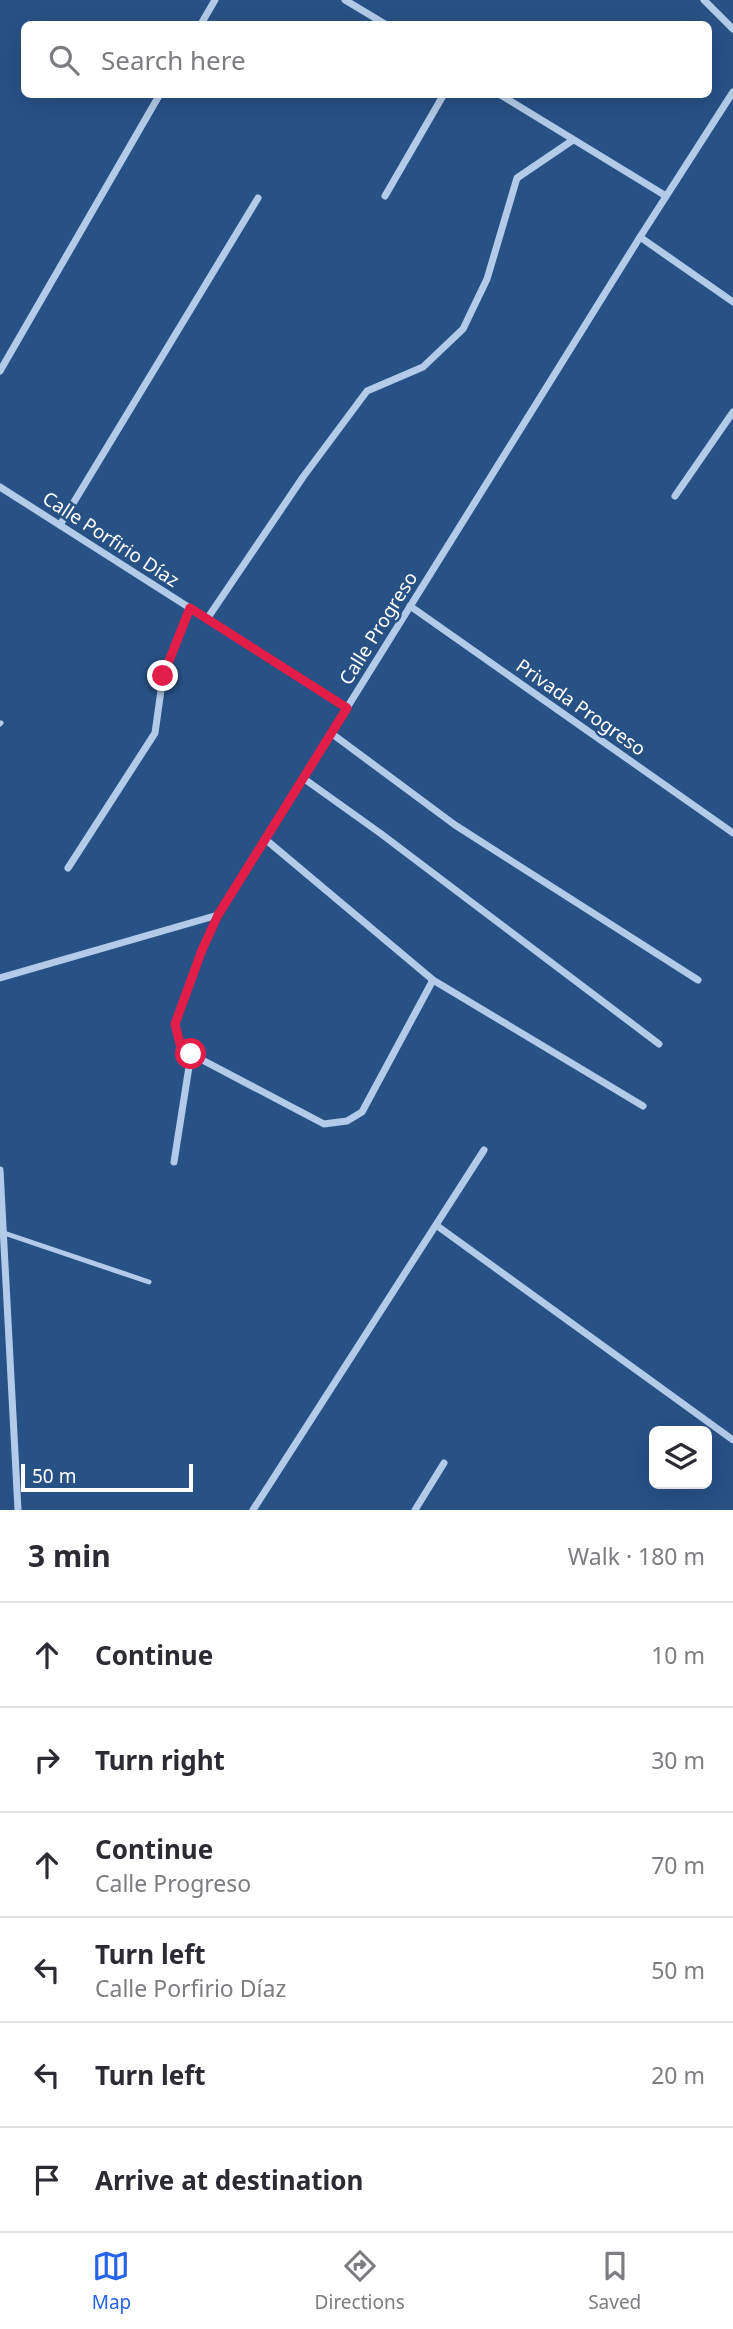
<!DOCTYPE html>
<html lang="en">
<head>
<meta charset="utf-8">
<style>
  :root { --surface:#fff; --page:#f2f2f3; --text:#2b2b33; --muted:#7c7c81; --line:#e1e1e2; --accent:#2563eb }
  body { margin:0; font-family:"Noto Sans",sans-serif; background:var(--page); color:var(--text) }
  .controls { position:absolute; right:21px; bottom:21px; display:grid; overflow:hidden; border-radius:10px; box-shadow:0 7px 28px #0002 }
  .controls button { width:63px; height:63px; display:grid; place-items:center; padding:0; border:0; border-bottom:2px solid var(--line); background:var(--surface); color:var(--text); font:35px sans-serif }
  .scale { position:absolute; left:21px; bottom:18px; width:172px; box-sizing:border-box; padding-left:7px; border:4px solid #fff; border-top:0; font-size:19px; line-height:24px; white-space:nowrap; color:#fff; -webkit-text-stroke:5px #285185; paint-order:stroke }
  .stop { position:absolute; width:21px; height:21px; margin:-16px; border:5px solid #e11d48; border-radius:50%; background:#fff }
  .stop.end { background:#e11d48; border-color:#fff; box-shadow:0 2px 7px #0008 }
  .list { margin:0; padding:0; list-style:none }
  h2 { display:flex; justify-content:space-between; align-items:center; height:91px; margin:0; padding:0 28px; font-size:30px }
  h2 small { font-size:23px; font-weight:400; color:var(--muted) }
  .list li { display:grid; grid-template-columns:46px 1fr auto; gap:21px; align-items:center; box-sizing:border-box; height:105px; padding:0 28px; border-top:2px solid var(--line) }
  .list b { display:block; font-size:26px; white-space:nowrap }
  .list p { margin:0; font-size:23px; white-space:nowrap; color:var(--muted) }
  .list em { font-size:23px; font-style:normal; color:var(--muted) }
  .icon { flex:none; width:38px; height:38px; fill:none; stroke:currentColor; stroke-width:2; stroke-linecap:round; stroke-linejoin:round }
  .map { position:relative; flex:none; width:733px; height:1510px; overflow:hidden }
  .search { position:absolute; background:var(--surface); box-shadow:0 7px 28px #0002; left:21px; right:21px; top:21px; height:77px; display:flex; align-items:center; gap:18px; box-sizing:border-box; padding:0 24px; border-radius:10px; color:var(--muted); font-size:26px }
  .sheet { height:721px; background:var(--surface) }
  nav { display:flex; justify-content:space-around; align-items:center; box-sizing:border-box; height:98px; border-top:2px solid var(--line); background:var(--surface); font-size:19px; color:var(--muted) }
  nav a { display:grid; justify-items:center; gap:4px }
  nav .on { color:var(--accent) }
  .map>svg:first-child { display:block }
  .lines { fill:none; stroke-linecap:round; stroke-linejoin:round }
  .lane { stroke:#b2cbe8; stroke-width:5 }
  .street { stroke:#b2cbe8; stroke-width:7 }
  .route { stroke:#e11d48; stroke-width:9 }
  .labels { text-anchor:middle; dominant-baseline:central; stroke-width:5; stroke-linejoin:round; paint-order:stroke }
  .street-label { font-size:19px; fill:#fff; stroke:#285185 }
</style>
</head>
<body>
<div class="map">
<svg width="733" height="1510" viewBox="0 0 733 1510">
  <rect width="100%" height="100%" fill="#285185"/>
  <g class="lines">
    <!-- lane -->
    <g class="lane">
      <polyline points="0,724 1,723"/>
      <polyline points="4,1233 149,1282"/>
    </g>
    <!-- street -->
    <g class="street">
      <polyline points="345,0 385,24"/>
      <polyline points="704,0 733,29"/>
      <polyline points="201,24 215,0"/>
      <polyline points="499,94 666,196"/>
      <polyline points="385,196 444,94"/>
      <polyline points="640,237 733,302"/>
      <polyline points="0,371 160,94"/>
      <polyline points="0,487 347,708"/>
      <polyline points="675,496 733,412"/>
      <polyline points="60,525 258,198"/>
      <polyline points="410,606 733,833"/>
      <polyline points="207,619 303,477 367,391 423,367 463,329 487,279 517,178 573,140"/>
      <polyline points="331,733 455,825 698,980"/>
      <polyline points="303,778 380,833 659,1044"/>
      <polyline points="265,839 433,980 643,1106"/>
      <polyline points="68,868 155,733 163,676 190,608"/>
      <polyline points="0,978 218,915"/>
      <polyline points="433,980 362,1112 347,1121 324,1124 191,1054 180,1043 175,1024 202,950 218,915 640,237 733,92"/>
      <polyline points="174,1162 191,1054"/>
      <polyline points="0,1170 18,1510"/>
      <polyline points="436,1225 733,1440"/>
      <polyline points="253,1510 484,1150"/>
      <polyline points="415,1510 444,1463"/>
    </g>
  </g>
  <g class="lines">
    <!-- route -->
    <polyline class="route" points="163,676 190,608 347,708 218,915 202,950 175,1024 180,1044 191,1054"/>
  </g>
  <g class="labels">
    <!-- street labels -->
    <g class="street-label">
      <text transform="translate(111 539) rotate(33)">Calle Porfirio Díaz</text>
      <text transform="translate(378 628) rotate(-58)">Calle Progreso</text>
      <text transform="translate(581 707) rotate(35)">Privada Progreso</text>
    </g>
  </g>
</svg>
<div class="controls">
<button><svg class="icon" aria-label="layers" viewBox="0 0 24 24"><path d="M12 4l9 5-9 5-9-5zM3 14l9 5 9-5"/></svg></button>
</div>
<div class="scale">50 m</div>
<div class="stop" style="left:191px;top:1054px"></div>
<div class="stop end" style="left:163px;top:676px"></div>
<div class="search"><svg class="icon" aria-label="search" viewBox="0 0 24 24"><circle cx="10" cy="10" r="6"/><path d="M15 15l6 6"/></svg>Search here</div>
</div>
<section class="sheet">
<h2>3 min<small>Walk · 180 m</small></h2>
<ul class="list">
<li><svg class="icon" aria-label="ahead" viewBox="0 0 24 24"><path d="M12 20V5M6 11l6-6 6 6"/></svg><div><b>Continue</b></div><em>10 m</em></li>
<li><svg class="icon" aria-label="right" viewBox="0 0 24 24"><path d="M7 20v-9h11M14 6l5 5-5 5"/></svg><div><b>Turn right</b></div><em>30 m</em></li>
<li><svg class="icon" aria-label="ahead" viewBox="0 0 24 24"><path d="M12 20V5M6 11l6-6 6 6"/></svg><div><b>Continue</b><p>Calle Progreso</p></div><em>70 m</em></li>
<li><svg class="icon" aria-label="left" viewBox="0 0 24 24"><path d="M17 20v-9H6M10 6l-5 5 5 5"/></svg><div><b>Turn left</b><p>Calle Porfirio Díaz</p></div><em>50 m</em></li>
<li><svg class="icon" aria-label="left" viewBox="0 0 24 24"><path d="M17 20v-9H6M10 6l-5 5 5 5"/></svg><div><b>Turn left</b></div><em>20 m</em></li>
<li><svg class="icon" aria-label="arrive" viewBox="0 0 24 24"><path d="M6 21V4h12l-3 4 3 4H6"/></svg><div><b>Arrive at destination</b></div></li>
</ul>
</section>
<nav>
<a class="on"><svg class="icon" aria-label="map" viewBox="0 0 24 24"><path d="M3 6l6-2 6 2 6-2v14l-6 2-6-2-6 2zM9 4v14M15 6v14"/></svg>Map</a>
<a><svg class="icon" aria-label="directions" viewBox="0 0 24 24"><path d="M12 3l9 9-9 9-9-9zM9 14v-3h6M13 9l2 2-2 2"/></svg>Directions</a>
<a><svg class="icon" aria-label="saved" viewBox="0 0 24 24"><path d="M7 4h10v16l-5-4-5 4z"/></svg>Saved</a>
</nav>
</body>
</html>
